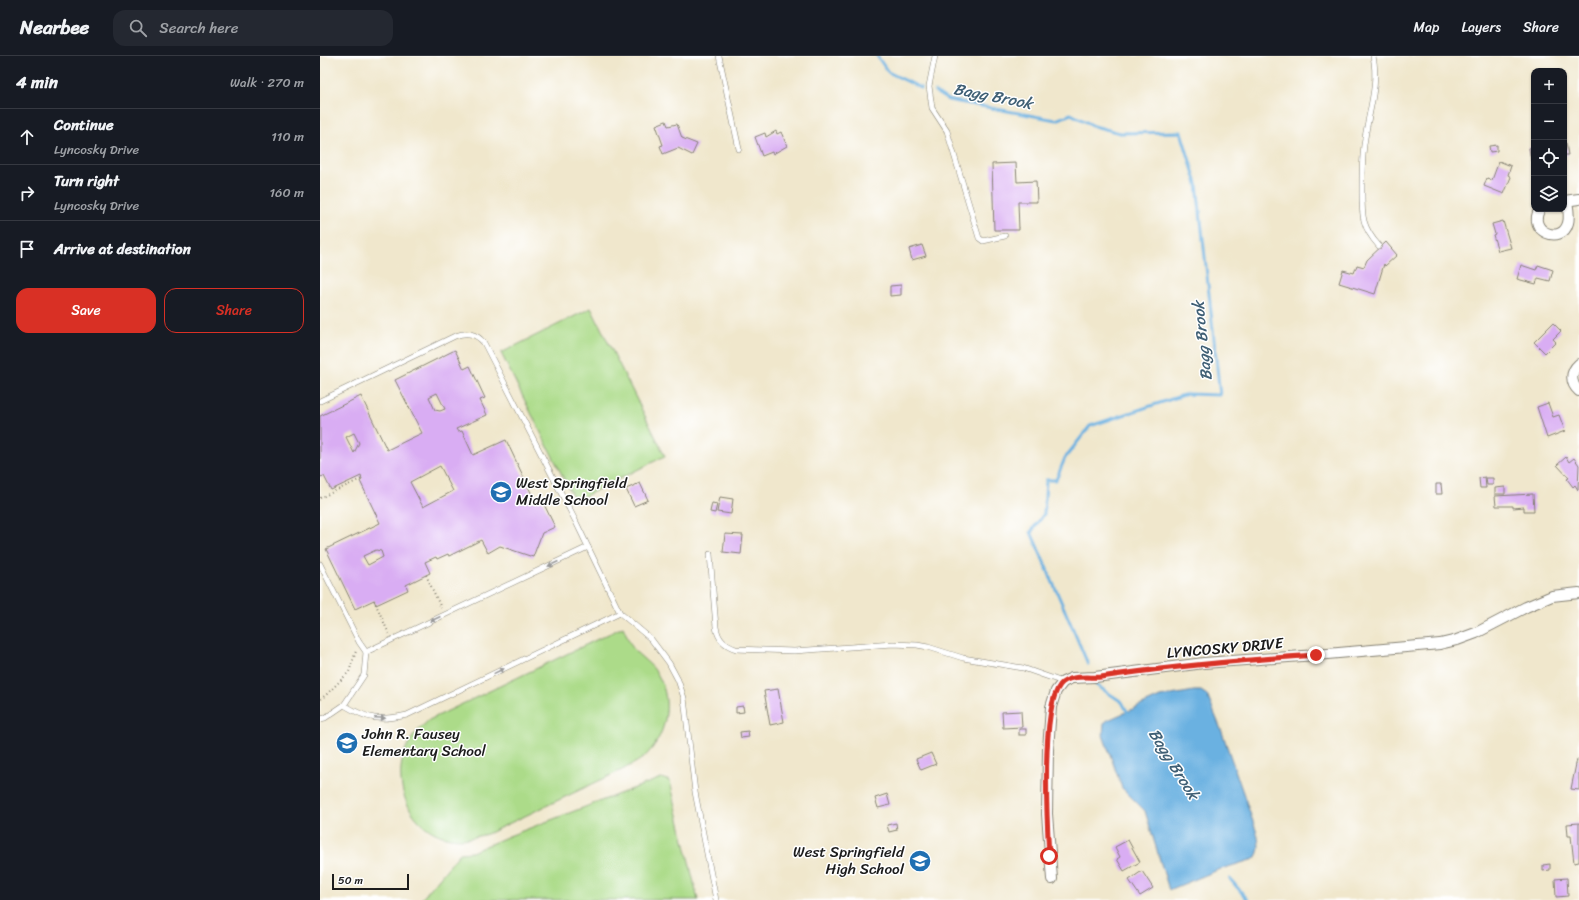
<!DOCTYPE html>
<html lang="en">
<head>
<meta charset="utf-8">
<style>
  :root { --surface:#171b24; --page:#242831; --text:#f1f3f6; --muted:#9ea1a6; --line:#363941; --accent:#d93025 }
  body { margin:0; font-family:Sriracha,sans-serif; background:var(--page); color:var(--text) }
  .controls { position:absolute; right:12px; top:12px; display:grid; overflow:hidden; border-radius:8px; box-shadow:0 1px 3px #0004 }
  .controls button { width:36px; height:36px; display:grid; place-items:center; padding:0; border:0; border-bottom:1px solid var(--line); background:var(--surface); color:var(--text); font:20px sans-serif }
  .scale { position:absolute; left:12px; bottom:10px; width:77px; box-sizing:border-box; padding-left:4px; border:2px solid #1c1c1c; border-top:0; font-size:11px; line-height:14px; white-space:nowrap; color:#1c1c1c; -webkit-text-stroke:3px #fff; paint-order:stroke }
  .stop { position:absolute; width:12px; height:12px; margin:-9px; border:3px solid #d93025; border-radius:50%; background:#fff }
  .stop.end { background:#d93025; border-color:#fff; box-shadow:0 1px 4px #0008 }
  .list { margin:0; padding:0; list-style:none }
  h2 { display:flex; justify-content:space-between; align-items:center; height:52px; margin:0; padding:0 16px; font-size:17px }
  h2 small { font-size:13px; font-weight:400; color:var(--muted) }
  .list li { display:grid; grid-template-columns:26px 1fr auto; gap:12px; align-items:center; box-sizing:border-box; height:56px; padding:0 16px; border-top:1px solid var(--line) }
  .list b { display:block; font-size:15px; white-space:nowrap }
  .list p { margin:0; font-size:13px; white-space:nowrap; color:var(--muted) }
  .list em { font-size:13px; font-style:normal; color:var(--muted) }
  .actions { display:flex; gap:8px; padding:12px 16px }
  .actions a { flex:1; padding:9px 0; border:1px solid var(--accent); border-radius:12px; text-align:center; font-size:14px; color:var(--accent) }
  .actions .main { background:var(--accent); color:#fff }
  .icon { flex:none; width:22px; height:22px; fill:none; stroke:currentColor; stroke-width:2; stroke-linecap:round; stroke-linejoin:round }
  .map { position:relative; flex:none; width:1259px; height:844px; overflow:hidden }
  header { display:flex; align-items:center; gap:24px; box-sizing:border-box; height:56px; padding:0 20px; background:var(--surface); border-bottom:1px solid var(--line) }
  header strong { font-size:19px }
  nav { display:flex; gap:22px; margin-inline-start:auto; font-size:14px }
  .search { width:280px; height:36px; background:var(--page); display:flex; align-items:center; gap:10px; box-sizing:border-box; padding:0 14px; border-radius:12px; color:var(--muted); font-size:15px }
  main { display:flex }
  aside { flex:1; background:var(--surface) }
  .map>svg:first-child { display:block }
  .green { fill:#acdb89; stroke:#647c52 }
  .water { fill:#6ab1e1; stroke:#43667e }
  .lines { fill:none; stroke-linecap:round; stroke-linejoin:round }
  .stream { stroke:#6ab1e1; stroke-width:3 }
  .building { fill:#d9adf3; fill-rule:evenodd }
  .lane-casing { stroke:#868274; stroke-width:6 }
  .street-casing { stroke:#868274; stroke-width:12 }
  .path { stroke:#868274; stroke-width:2; stroke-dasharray:1 3; stroke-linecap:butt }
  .lane { stroke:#fff; stroke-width:5 }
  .street { stroke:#fff; stroke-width:10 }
  .oneway { fill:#999 }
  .route { stroke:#d93025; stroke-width:5 }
  .labels { text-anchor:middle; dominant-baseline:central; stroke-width:3; stroke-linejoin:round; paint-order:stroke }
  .poi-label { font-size:15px; fill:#1c1c1c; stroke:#fff; text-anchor:start }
  .street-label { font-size:15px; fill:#1c1c1c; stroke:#fff }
  .water-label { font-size:16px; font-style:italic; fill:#3f5f75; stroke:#fff }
</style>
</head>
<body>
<header>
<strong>Nearbee</strong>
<div class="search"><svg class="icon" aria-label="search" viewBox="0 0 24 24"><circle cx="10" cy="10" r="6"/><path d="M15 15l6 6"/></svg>Search here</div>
<nav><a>Map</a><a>Layers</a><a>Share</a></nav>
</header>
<main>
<aside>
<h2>4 min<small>Walk · 270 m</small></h2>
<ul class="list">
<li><svg class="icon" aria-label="ahead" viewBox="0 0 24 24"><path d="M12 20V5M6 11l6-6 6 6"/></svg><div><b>Continue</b><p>Lyncosky Drive</p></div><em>110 m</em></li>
<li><svg class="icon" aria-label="right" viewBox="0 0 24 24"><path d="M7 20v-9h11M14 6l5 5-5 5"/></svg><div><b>Turn right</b><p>Lyncosky Drive</p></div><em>160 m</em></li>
<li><svg class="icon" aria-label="arrive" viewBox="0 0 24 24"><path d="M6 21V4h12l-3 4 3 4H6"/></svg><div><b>Arrive at destination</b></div></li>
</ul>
<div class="actions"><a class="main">Save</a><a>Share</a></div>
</aside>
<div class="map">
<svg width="1259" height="844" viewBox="0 0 1259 844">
  <rect width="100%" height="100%" fill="#fff"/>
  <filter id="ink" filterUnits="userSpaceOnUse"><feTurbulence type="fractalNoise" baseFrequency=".025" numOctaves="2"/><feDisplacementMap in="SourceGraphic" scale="8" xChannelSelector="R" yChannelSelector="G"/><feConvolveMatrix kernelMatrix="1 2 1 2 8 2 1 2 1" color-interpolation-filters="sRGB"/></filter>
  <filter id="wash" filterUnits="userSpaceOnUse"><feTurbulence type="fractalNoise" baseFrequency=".012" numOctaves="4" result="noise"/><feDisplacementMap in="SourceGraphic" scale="16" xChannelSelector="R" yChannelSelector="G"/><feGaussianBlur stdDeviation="0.9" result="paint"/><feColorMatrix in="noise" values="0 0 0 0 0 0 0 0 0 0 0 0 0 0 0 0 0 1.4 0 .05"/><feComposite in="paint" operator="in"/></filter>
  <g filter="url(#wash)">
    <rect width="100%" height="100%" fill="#f0e7cc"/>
    <!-- green -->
    <g class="green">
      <polygon points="271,252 345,400 255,445 181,297"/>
      <path d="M303,571C307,579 310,590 316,596C324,604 334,610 339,621C352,645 347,676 329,696C323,704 312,708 304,713L167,778C158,780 149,783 140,783C96,782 70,735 85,695C89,683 99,673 109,664Z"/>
      <polygon points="341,722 350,725 378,844 101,844 140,797 152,796 189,780"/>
    </g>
    <!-- water -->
    <path class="water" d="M874,635H881L887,639L902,676L937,777C939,786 941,796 934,803L898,814L849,834L825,755L802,732L783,679L784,667L788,664L840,641Z"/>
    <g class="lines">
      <!-- stream -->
      <g class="stream">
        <polyline points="557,0 568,16 601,32"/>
        <polyline points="615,36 628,44 736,64 751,58 774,70 800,77 861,76 877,128 900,339 867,338 770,370 745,402 736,424 726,424 724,458 711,476 768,608"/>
        <polyline points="776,629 802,646 809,659"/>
        <polyline points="910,823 928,844"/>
      </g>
    </g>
    <g id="blocks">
      <!-- building -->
      <g class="building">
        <polygon points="346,65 348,70 357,68 362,82 377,88 372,99 358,92 343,98 340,90 343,89 336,69"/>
        <polygon points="456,75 457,78 461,76 467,90 453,98 452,96 442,100 435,81 445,77 446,81"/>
        <polygon points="1244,87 1246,87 1248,99 1244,99"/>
        <polygon points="1177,89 1177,95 1170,96 1169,90"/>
        <polygon points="1214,91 1214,104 1211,105 1209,92"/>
        <polygon points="1179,105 1191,110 1188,119 1191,121 1184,138 1164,130 1167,122 1172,124"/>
        <polygon points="696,107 697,126 716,125 717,146 698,146 699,174 674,174 672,108"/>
        <polygon points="1183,165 1191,192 1178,195 1173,179 1175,178 1172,168"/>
        <polygon points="1066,186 1077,199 1065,210 1064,208 1055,238 1019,227 1023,214 1034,217 1037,209 1044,211 1047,204"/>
        <polygon points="602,189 606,200 592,204 589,193"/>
        <polygon points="1201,209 1216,214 1218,209 1233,214 1230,225 1218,222 1216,228 1197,223"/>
        <polygon points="581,229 581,239 570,240 570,230"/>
        <polygon points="1233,267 1241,275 1233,283 1236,286 1225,297 1214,286"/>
        <path d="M135,294L144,313L150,310L165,342L160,344L167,359L136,373L138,376L142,375L153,399L186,384L215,445L221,442L235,471L222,477L213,501L180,490L168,497L161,484L129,500L128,498L117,503L116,501L105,506L110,517L86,529L88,534L56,549L54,544L35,553L6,493L60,467L40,425L42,424L41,420L11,434L4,420L0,421V360L41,340L67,394L102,377L75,324ZM117,337L125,353L120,355L115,354L109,341ZM34,377L39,387L34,397L26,381ZM120,410L133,435L103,451L90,426ZM56,494L61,495L63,501L48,509L43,500Z"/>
        <polygon points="1228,347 1233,361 1239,359 1245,375 1227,382 1217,351"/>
        <polygon points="1246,401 1249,406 1254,402 1259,409 1258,434 1255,429 1253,431 1247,423 1249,422 1237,409"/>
        <polygon points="1165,421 1166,432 1160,432 1159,422"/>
        <polygon points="1166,422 1173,422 1173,429 1167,429"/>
        <polygon points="320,427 328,444 314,450 306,433"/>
        <polygon points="1116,428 1121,428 1122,438 1116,438"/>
        <polygon points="1185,431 1185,438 1175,438 1175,432"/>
        <polygon points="1213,438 1214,455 1204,455 1204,451 1193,452 1193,450 1176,450 1175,440"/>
        <polygon points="400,441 413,443 411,458 397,456"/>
        <polygon points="392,447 397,448 395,457 390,456"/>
        <polygon points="405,478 423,479 421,498 403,496"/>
        <polygon points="458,633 464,666 450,669 444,635"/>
        <polygon points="423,650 424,656 416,657 416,651"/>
        <polygon points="701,655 702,671 683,672 682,656"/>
        <rect x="699" y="673" width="7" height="6"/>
        <polygon points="428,675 429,681 421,682 420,676"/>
        <polygon points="611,697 616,708 601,714 596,703"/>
        <polygon points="1257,703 1259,704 1259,734 1251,733"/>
        <polygon points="567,738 570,749 558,752 555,742"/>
        <polygon points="576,767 577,774 569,776 567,769"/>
        <polygon points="1259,767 1259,806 1254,807 1251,780 1248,780 1247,768"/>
        <polygon points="808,784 820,806 804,815 797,803 800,801 795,791"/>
        <polygon points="1230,808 1230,814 1223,815 1223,809"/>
        <polygon points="822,815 833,832 820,840 809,824"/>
        <polygon points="1247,822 1248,840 1236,841 1235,823"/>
      </g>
    </g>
  </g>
  <g filter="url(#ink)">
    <use href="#blocks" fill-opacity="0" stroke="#868274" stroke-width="1"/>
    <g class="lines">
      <!-- lane casing -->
      <g class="lane-casing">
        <g id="lane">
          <polyline points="399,0 419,93"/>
          <polyline points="615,0 609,30 612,52 627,75 659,182 663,185 685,180"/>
          <path d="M1053,0C1059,28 1049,54 1045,82C1042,99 1042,116 1042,133C1042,159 1041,170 1059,190"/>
          <path d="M0,345L135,280C147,276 156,277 164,287L255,464L300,557L331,583L349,607L358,624L364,642L375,736L396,844"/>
          <path d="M390,498L396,571C398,583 404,589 416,593L474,595L573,588L597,589L608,591L643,602L703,612L743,626"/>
          <polyline points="0,508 39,586 46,596 44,619 24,649 5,662 0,663"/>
          <polyline points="46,596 268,491"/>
          <path d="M24,649C49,664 59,665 87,659L300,557"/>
        </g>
      </g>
      <!-- street casing -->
      <g class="street-casing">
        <g id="street">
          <polyline points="1244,145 1259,143"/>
          <path d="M1220,153C1206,175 1242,190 1248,167C1250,160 1248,152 1247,145"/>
          <path d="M1259,308C1250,316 1250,327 1259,335"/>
          <polyline points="732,823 727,758 728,694 731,651 736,635 743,626 752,622 775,621 884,607 996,599 1120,588 1137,584 1156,577 1206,551 1232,540 1259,537"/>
        </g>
      </g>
      <!-- path -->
      <g class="path">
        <polyline points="0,442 41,423"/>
        <polyline points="106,519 121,552"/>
        <polyline points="54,544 69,578"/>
        <polyline points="0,643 5,640 29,616 36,595"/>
      </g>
      <!-- lane -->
      <use href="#lane" class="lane"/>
      <!-- street -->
      <use href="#street" class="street"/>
    </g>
    <!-- one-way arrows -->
    <defs><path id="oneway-solid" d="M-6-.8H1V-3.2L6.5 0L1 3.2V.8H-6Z"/></defs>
    <g class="oneway">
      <use href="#oneway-solid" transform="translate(233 508) rotate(155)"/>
      <use href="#oneway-solid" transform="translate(115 563) rotate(155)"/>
      <use href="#oneway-solid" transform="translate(179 615) rotate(-26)"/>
      <use href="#oneway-solid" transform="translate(60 662) rotate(2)"/>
    </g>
  </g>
  <g class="lines" filter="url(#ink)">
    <!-- route -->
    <path class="route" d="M729,800C727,766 721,653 740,629C749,618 769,622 781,621C852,610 924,604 996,599"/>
  </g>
  <!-- icons -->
  <defs>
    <g id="school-disc" transform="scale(1.15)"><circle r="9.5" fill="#1f6fb2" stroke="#fff"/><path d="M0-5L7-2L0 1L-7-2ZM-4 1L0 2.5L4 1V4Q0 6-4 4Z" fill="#fff"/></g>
  </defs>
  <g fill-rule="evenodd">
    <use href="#school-disc" x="181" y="436"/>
    <use href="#school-disc" x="27" y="687"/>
    <use href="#school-disc" x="600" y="805"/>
  </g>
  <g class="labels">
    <!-- poi labels -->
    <g class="poi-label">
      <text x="196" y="427">West Springfield<tspan x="196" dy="17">Middle School</tspan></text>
      <text x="42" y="678">John R. Fausey<tspan x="42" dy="17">Elementary School</tspan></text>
      <text x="584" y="796" text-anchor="end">West Springfield<tspan x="584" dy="17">High School</tspan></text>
    </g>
    <!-- street labels -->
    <g class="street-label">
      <text transform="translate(905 592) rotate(-5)">LYNCOSKY DRIVE</text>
    </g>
    <!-- water labels -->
    <g class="water-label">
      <text transform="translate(673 40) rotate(11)">Bagg Brook</text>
      <text transform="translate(882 285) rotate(-96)">Bagg Brook</text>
      <text transform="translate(854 708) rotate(58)">Bagg Brook</text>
    </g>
  </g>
</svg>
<div class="controls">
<button>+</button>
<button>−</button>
<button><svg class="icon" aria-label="locate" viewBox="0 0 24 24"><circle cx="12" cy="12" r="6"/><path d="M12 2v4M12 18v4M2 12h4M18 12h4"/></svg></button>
<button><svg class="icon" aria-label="layers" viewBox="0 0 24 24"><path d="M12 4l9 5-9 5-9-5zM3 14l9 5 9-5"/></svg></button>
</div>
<div class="scale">50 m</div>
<div class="stop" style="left:729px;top:800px"></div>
<div class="stop end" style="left:996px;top:599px"></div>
</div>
</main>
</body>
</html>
